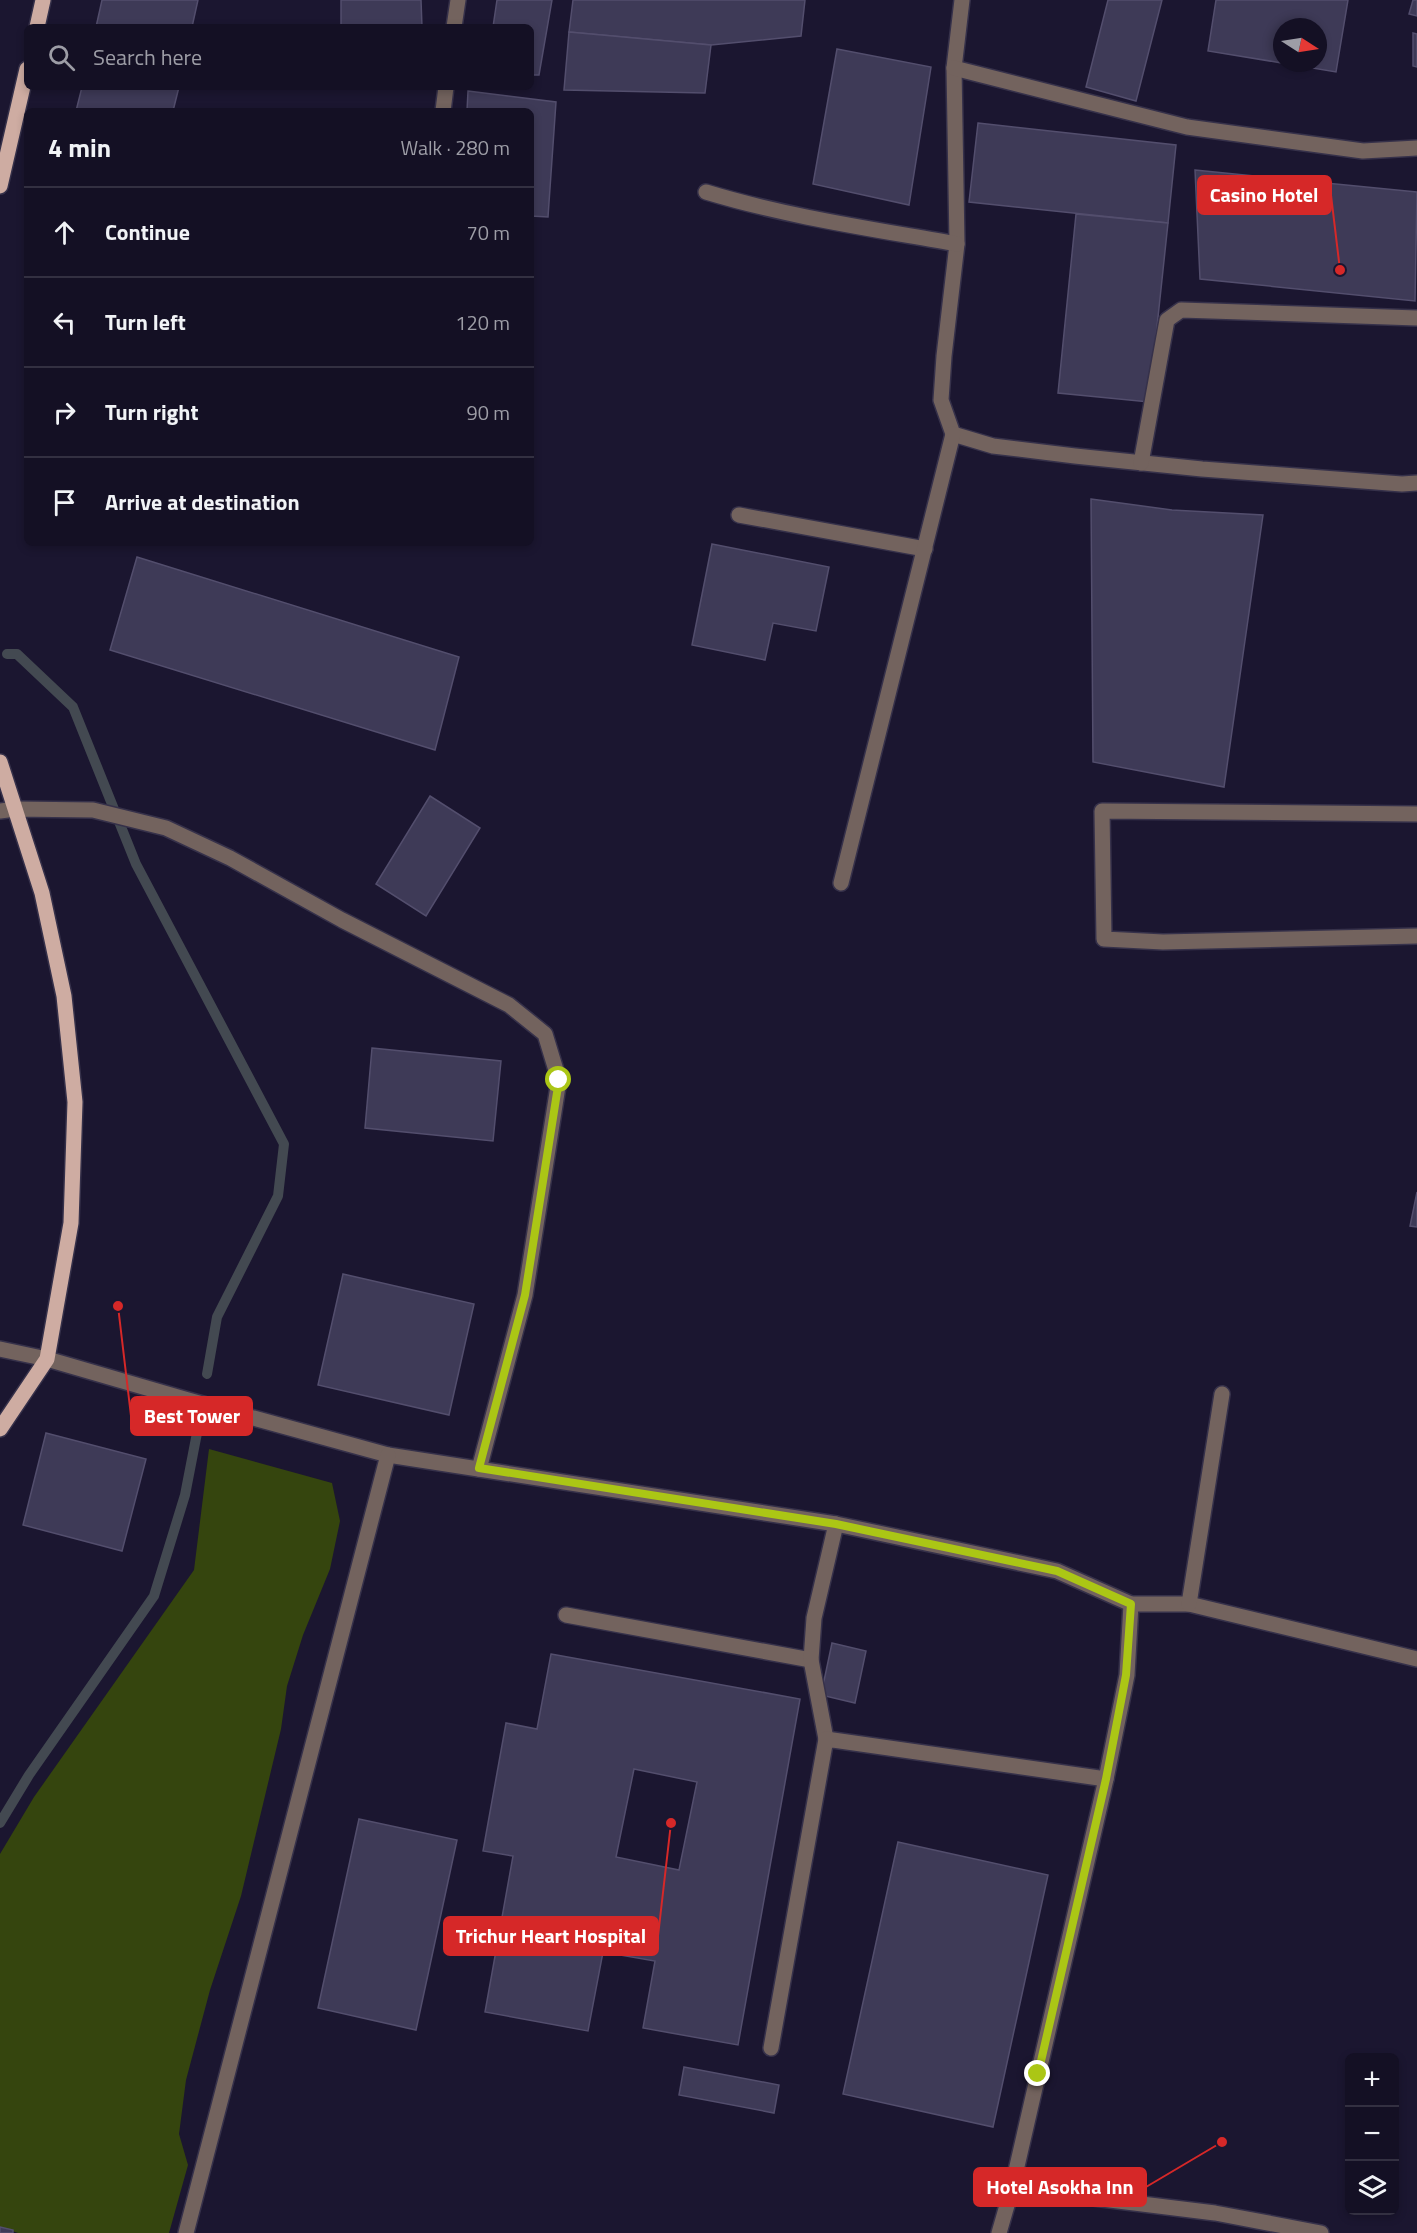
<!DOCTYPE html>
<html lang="en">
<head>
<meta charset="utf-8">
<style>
  :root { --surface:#141024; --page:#1d192c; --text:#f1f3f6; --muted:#9d9da6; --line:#333041 }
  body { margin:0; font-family:"Titillium Web",sans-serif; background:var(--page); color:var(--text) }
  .controls { position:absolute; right:18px; bottom:18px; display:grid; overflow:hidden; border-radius:9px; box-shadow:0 3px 9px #0003 }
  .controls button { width:54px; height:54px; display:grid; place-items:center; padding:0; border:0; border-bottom:2px solid var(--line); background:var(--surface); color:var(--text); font:30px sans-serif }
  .compass { position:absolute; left:1273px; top:18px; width:54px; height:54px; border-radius:50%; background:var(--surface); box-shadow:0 3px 9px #0003; rotate:102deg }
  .stop { position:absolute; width:18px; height:18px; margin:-14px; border:4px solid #abc615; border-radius:50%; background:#fff }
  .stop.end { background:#abc615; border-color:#fff; box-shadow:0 2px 6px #0008 }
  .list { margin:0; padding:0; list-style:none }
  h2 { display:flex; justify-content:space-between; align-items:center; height:78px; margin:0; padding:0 24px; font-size:26px }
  h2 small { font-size:20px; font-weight:400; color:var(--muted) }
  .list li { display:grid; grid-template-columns:39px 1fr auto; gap:18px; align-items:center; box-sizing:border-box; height:90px; padding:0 24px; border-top:2px solid var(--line) }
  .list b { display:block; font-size:22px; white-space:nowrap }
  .list em { font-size:20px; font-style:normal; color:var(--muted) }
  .icon { flex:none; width:33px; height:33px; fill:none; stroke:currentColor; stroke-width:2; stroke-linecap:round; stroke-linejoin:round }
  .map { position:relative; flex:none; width:1417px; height:2233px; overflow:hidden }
  .search { position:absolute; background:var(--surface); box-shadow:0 3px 9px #0003; left:24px; top:24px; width:510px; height:66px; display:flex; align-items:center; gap:15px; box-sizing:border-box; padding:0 21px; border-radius:9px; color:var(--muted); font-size:22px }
  .panel { position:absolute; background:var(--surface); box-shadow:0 3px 9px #0003; left:24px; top:108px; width:510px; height:438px; border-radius:9px }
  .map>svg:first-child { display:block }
  .green { fill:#35450e }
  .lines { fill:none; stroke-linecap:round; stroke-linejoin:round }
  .stream { stroke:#434951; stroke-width:10 }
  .building { fill:#3e3a57; stroke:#534e6d; stroke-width:1.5; fill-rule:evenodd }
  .minor-casing { stroke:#36314a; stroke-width:18 }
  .major-casing { stroke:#36314a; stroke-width:18 }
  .minor { stroke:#73635e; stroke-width:15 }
  .major { stroke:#ceaca2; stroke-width:15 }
  .route { stroke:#abc615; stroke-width:8 }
  .leader { fill:none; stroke:#d62828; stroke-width:2 }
  .callout-dot { fill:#d62828; stroke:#1b1630; stroke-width:2 }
  .callout { fill:#d62828; stroke:#d62828; stroke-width:2 }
  .callout-label { font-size:20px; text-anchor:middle; font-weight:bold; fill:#fff }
</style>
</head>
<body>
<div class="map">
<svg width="1417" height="2233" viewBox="0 0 1417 2233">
  <rect width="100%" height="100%" fill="#1b1630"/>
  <!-- green -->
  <polygon class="green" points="209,1449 332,1483 340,1521 330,1569 303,1635 287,1686 281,1729 241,1896 210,1990 186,2080 179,2134 188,2165 169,2233 18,2233 0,2227 0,1854 34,1797 194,1570"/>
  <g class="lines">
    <!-- stream -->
    <g class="stream">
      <polyline points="7,654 17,654 73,707 136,864 284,1144 278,1196 217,1317 207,1374"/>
      <polyline points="0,1823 29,1775 154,1596 185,1495 197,1433"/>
    </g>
  </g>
  <!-- building -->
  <g class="building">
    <polygon points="102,0 198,0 192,27 96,27"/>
    <polygon points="341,0 421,0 422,27 341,27"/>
    <polygon points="497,0 552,0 539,75 531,75 531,27 493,27"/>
    <polygon points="573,0 805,0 801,36 711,45 569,32"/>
    <polygon points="1108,0 1162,0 1136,101 1086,87"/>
    <polygon points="1216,0 1348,0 1336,72 1283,63 1318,63 1318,27 1282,27 1282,63 1208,51"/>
    <polygon points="1413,0 1417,0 1417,16 1409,14"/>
    <polygon points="569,32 711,45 705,93 564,90"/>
    <polygon points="1413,33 1417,34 1417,67 1413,66"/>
    <polygon points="837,49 931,67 909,205 813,184"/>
    <polygon points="82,87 179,87 173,111 76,111"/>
    <polygon points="468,91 556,102 548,217 531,216 531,111 467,111"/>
    <polygon points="978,123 1176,145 1168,223 969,202"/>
    <polygon points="1195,170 1417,192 1415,301 1200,279"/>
    <polygon points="1076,214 1168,223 1149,402 1058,393"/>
    <polygon points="1091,499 1172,510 1263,515 1224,787 1093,762"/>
    <polygon points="712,544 829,567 816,631 773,623 765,660 692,645"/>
    <polygon points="137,557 459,657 435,750 110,650"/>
    <polygon points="430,796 480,828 426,916 376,884"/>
    <polygon points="372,1048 501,1061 493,1141 365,1128"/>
    <polygon points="1417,1192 1417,1227 1410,1226"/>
    <polygon points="343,1274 474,1304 449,1415 318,1385"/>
    <polygon points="46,1433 146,1459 122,1551 23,1525"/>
    <polygon points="832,1643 866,1651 855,1703 821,1695"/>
    <path d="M551,1654L800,1699L738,2045L643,2028L655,1961L603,1952L588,2031L485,2012L513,1856L483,1851L506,1723L537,1729ZM634,1769L697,1782L679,1870L616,1857Z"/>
    <polygon points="359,1819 457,1840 416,2030 318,2008"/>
    <polygon points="898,1842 1048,1875 993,2127 843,2094"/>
    <polygon points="684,2067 779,2085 774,2113 679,2095"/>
    <polygon points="0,2227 13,2230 13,2233 0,2233"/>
  </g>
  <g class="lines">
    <!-- minor casing -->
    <g class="minor-casing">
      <g id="minor">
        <polyline points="962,0 954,68 957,244 944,356 941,400 953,434 993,446 1075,456 1202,469 1402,484 1417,483"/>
        <polyline points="454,27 458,0"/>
        <polyline points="954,68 1187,127 1363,151 1417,148"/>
        <polyline points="443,111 446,87"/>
        <path d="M706,192C788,217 873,229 957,244"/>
        <polyline points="1141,463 1167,320 1181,310 1417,318"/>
        <polyline points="739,515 925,549"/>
        <polyline points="0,811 15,809 93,810 166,828 230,858 342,920 509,1005 545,1034 559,1080 525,1295 479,1469"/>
        <polyline points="1417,814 1102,811 1104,939 1163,942 1417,936"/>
        <polyline points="841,883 953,434"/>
        <polyline points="0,1349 47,1359 188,1400 388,1455 836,1524 1057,1571 1131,1604 1127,1675 1106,1779 1012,2188 999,2233"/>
        <polyline points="1131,1604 1189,1604 1417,1659"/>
        <polyline points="1189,1604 1222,1394"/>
        <polyline points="566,1615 811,1660"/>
        <polyline points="826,1739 811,1660 814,1618 836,1524"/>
        <polyline points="771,2048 826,1739 1106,1779"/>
        <polyline points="1012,2188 1215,2213 1321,2233"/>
        <polyline points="186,2233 388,1455"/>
      </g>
    </g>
    <!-- major casing -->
    <g class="major-casing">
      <g id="major">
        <polyline points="37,27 43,0"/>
        <polyline points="0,186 27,69"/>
        <polyline points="0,762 42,893 64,996 75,1102 71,1223 47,1359 0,1429"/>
      </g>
    </g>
    <!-- minor -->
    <use href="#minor" class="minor"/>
    <!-- major -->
    <use href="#major" class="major"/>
  </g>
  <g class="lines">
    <!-- route -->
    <polyline class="route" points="559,1080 525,1295 479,1468 836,1524 1057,1571 1131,1604 1126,1675 1122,1696 1106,1779 1038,2074"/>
  </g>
  <!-- callouts -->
  <path class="leader" d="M1340 270L1331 195M118 1306L131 1416M671 1823L658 1936M1222 2142L1146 2187"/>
  <g class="callout-dot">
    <circle cx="1340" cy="270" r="6"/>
    <circle cx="118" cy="1306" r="6"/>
    <circle cx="671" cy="1823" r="6"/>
    <circle cx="1222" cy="2142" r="6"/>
  </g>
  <g class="callout">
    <rect x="1198" y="176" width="133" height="38" rx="6"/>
    <rect x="131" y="1397" width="121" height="38" rx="6"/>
    <rect x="444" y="1917" width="214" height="38" rx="6"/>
    <rect x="974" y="2168" width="172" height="38" rx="6"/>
  </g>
  <g class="callout-label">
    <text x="1264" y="202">Casino Hotel</text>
    <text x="192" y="1423">Best Tower</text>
    <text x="551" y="1943">Trichur Heart Hospital</text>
    <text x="1060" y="2194">Hotel Asokha Inn</text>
  </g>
</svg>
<div class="controls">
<button>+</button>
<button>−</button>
<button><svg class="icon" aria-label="layers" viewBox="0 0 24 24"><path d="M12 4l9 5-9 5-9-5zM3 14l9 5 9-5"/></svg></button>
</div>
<svg class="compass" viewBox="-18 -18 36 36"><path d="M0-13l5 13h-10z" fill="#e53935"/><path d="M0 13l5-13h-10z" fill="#9d9da6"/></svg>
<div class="stop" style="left:559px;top:1080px"></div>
<div class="stop end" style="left:1038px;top:2074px"></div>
<div class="search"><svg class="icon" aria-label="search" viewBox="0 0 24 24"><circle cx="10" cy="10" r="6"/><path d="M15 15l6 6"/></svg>Search here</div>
<section class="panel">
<h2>4 min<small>Walk · 280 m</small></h2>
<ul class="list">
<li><svg class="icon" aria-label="ahead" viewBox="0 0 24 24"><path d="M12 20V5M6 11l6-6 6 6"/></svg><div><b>Continue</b></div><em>70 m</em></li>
<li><svg class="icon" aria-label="left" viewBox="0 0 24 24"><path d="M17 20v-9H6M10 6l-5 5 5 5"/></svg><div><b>Turn left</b></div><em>120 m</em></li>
<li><svg class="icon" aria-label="right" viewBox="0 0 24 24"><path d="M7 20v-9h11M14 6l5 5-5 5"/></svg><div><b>Turn right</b></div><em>90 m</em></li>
<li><svg class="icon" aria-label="arrive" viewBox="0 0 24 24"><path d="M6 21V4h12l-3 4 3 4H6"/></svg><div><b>Arrive at destination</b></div></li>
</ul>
</section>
</div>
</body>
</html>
